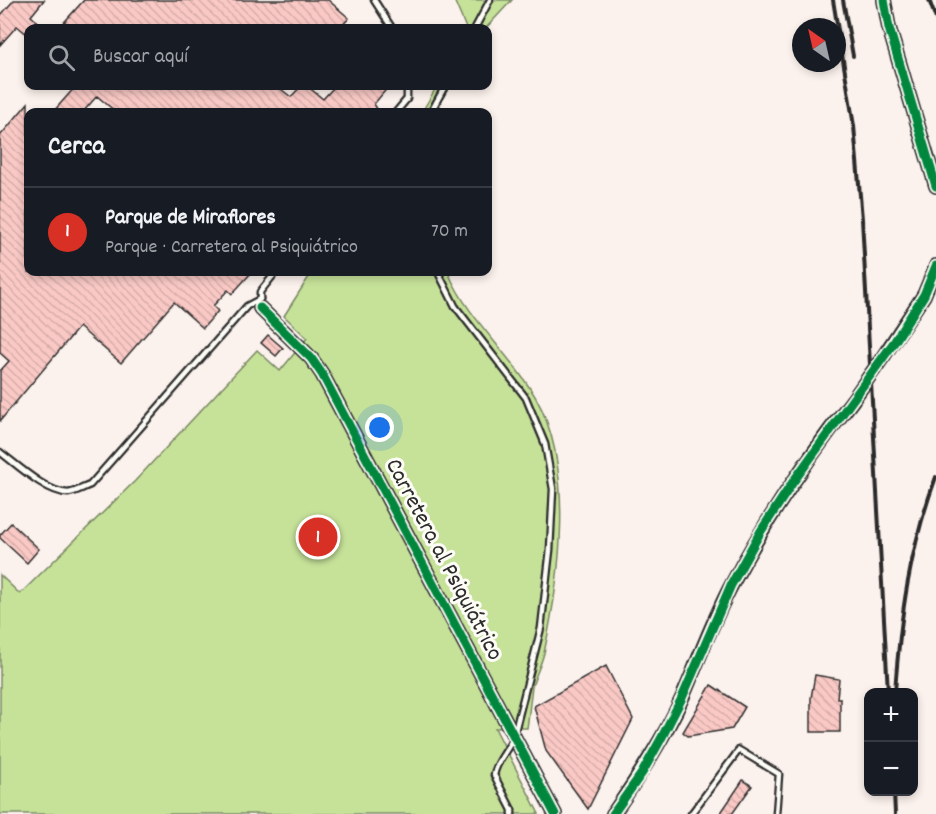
<!DOCTYPE html>
<html lang="es">
<head>
<meta charset="utf-8">
<style>
  :root { --surface:#171b24; --page:#20242c; --text:#f1f3f6; --muted:#9ea1a6; --line:#363941; --accent:#d93025 }
  body { margin:0; font-family:Dekko,sans-serif; background:var(--page); color:var(--text) }
  .controls { position:absolute; right:18px; bottom:18px; display:grid; overflow:hidden; border-radius:12px; box-shadow:0 3px 9px #0003 }
  .controls button { width:54px; height:54px; display:grid; place-items:center; padding:0; border:0; border-bottom:2px solid var(--line); background:var(--surface); color:var(--text); font:30px sans-serif }
  .compass { position:absolute; left:792px; top:18px; width:54px; height:54px; border-radius:50%; background:var(--surface); box-shadow:0 3px 9px #0003; rotate:326deg }
  .you { position:absolute; left:380px; top:428px; width:21px; height:21px; margin:-15px; border:4px solid #fff; border-radius:50%; background:#1a73e8; box-shadow:0 0 0 9px #1a73e833 }
  .badge { display:grid; place-items:center; width:39px; height:39px; border-radius:50%; background:var(--accent); color:#fff; font-size:20px; font-weight:700 }
  .pin { position:absolute; translate:-50% -50%; border:3px solid #fff; box-shadow:0 2px 6px #0006 }
  .list { margin:0; padding:0; list-style:none }
  h2 { display:flex; justify-content:space-between; align-items:center; height:78px; margin:0; padding:0 24px; font-size:26px }
  h2 small { font-size:20px; font-weight:400; color:var(--muted) }
  .list li { display:grid; grid-template-columns:39px 1fr auto; gap:18px; align-items:center; box-sizing:border-box; height:90px; padding:0 24px; border-top:2px solid var(--line) }
  .list b { display:block; font-size:22px; white-space:nowrap }
  .list p { margin:0; font-size:20px; white-space:nowrap; color:var(--muted) }
  .list em { font-size:20px; font-style:normal; color:var(--muted) }
  .icon { flex:none; width:33px; height:33px; fill:none; stroke:currentColor; stroke-width:2; stroke-linecap:round; stroke-linejoin:round }
  .map { position:relative; flex:none; width:936px; height:814px; overflow:hidden }
  .search { position:absolute; background:var(--surface); box-shadow:0 3px 9px #0003; left:24px; top:24px; width:468px; height:66px; display:flex; align-items:center; gap:15px; box-sizing:border-box; padding:0 21px; border-radius:12px; color:var(--muted); font-size:22px }
  .panel { position:absolute; background:var(--surface); box-shadow:0 3px 9px #0003; left:24px; top:108px; width:468px; height:168px; border-radius:12px }
  .map>svg:first-child { display:block }
  .park { fill:#c6e299; stroke:#788662; stroke-width:1.5 }
  .building { fill:url(#building-back-hatch); stroke:#2b2b2b; stroke-width:1.5 }
  .lines { fill:none; stroke-linecap:round; stroke-linejoin:round }
  .service-casing { stroke:#2b2b2b; stroke-width:9 }
  .tertiary-casing { stroke:#2b2b2b; stroke-width:16 }
  .service { stroke:#fdfcf7; stroke-width:4.5 }
  .tertiary { stroke:#fdfcf7; stroke-width:12 }
  .rail { stroke:#2b2b2b; stroke-width:4 }
  .tertiary-bridge-casing { stroke:#2b2b2b; stroke-width:16; stroke-linecap:butt }
  .tertiary-bridge { stroke:#fdfcf7; stroke-width:12 }
  .cycleway-casing { stroke:#fdfcf7; stroke-width:13 }
  .cycleway { stroke:#00873e; stroke-width:9 }
  .labels { text-anchor:middle; dominant-baseline:central; stroke-width:6; stroke-linejoin:round; paint-order:stroke }
  .street-label { font-size:24px; fill:#2b2b2b; stroke:#fdfcf7 }
</style>
</head>
<body>
<div class="map">
<svg width="936" height="814" viewBox="0 0 936 814">
  <defs>
    <pattern id="building-back-hatch" width="6" height="6" patternUnits="userSpaceOnUse" patternTransform="scale(1.5)"><rect width="6" height="6" fill="#fac9c5"/><path d="M-1 5l2 2M0 0l6 6M5-1l2 2" fill="none" stroke="#d6ada9"/></pattern>
  </defs>
  <rect width="100%" height="100%" fill="#fcf2ed"/>
  <filter id="ink" filterUnits="userSpaceOnUse"><feTurbulence type="fractalNoise" baseFrequency=".0167" numOctaves="2"/><feDisplacementMap in="SourceGraphic" scale="12" xChannelSelector="R" yChannelSelector="G"/><feConvolveMatrix kernelMatrix="1 2 1 2 8 2 1 2 1" color-interpolation-filters="sRGB"/></filter>
  <g filter="url(#ink)">
    <!-- park -->
    <g class="park">
      <polygon points="454,0 512,0 486,28 466,28"/>
      <polygon points="437,86 450,86 436,108 435,112 422,112"/>
      <path d="M312,272H448C469,321 510,353 536,398C575,467 560,579 544,653C541,665 535,676 532,687C530,701 529,715 527,728H495L539,814H0V575L20,594L135,481L257,350L280,371L307,338L284,316Z"/>
    </g>
    <!-- building -->
    <g class="building">
      <polygon points="14,0 44,0 31,16 45,28 28,28 28,35 17,26 0,45 0,16"/>
      <polygon points="84,0 328,0 349,18 340,28 59,28"/>
      <polygon points="76,86 277,86 291,97 301,86 307,86 323,99 335,86 389,86 374,104 379,112 116,112 97,96 83,112 53,112"/>
      <polygon points="28,103 28,272 252,272 232,294 228,290 213,306 218,311 203,328 174,302 121,363 79,327 0,421 0,371 9,361 0,353 0,136"/>
      <polygon points="268,335 283,348 276,356 261,343"/>
      <polygon points="11,523 39,549 27,563 0,538 0,535"/>
      <polygon points="606,666 633,719 588,809 546,751 534,706"/>
      <polygon points="815,675 839,679 837,698 840,698 840,732 811,732 811,698"/>
      <polygon points="711,685 745,707 732,729 688,736 683,732"/>
      <polygon points="743,780 752,786 732,814 720,814"/>
    </g>
    <g class="lines">
      <!-- service casing -->
      <g class="service-casing">
        <g id="service">
          <polyline points="374,0 392,28"/>
          <polyline points="475,28 490,0"/>
          <polyline points="396,112 407,99 407,86"/>
          <polyline points="431,112 445,86"/>
          <path d="M438,272L455,306L526,398L545,444L553,489L550,550L541,628L514,735C509,750 497,759 494,775L512,810V814"/>
          <polyline points="260,299 260,292 276,272"/>
          <path d="M0,452C16,464 47,493 68,493C76,492 82,488 90,485L247,306L260,299"/>
          <polyline points="691,814 739,750 779,774 776,814"/>
        </g>
      </g>
      <!-- tertiary casing -->
      <g class="tertiary-casing">
        <g id="tertiary">
          <polyline points="884,0 889,28 936,186"/>
          <polyline points="260,308 311,358 322,374 555,814"/>
          <polyline points="883,357 924,295 936,266"/>
          <path d="M613,814C639,776 664,738 683,696C699,659 713,620 732,584C766,519 807,459 852,401"/>
        </g>
      </g>
      <!-- service -->
      <use href="#service" class="service"/>
      <!-- tertiary -->
      <use href="#tertiary" class="tertiary"/>
      <!-- rail -->
      <g class="rail">
        <polyline points="833,0 854,126 862,219 888,692"/>
        <polyline points="843,0 853,56"/>
        <polyline points="929,0 936,19"/>
        <path d="M895,692C900,618 910,547 936,477"/>
        <polyline points="894,792 895,814"/>
      </g>
      <!-- tertiary-bridge casing -->
      <g class="tertiary-bridge-casing">
        <polyline id="tertiary-bridge" points="852,401 883,357"/>
      </g>
      <!-- tertiary-bridge -->
      <use href="#tertiary-bridge" class="tertiary-bridge"/>
      <!-- cycleway casing -->
      <g class="cycleway-casing">
        <g id="cycleway">
          <polyline points="884,0 889,28 936,186"/>
          <polyline points="260,308 311,358 322,374 555,814"/>
          <polyline points="613,814 642,773 661,739 682,698 731,585 761,531 793,482 895,341 924,295 936,266"/>
        </g>
      </g>
      <!-- cycleway -->
      <use href="#cycleway" class="cycleway"/>
    </g>
  </g>
  <g class="labels">
    <!-- street labels -->
    <g class="street-label">
      <text transform="translate(443 560) rotate(62)">Carretera al Psiquiátrico</text>
    </g>
  </g>
</svg>
<div class="controls">
<button>+</button>
<button>−</button>
</div>
<svg class="compass" viewBox="-18 -18 36 36"><path d="M0-13l5 13h-10z" fill="#e53935"/><path d="M0 13l5-13h-10z" fill="#9ea1a6"/></svg>
<div class="you"></div>
<div class="pin badge" style="left:318px;top:537px">1</div>
<div class="search"><svg class="icon" aria-label="search" viewBox="0 0 24 24"><circle cx="10" cy="10" r="6"/><path d="M15 15l6 6"/></svg>Buscar aquí</div>
<section class="panel">
<h2>Cerca<small></small></h2>
<ul class="list">
<li><span class="badge">1</span><div><b>Parque de Miraflores</b><p>Parque · Carretera al Psiquiátrico</p></div><em>70 m</em></li>
</ul>
</section>
</div>
</body>
</html>
